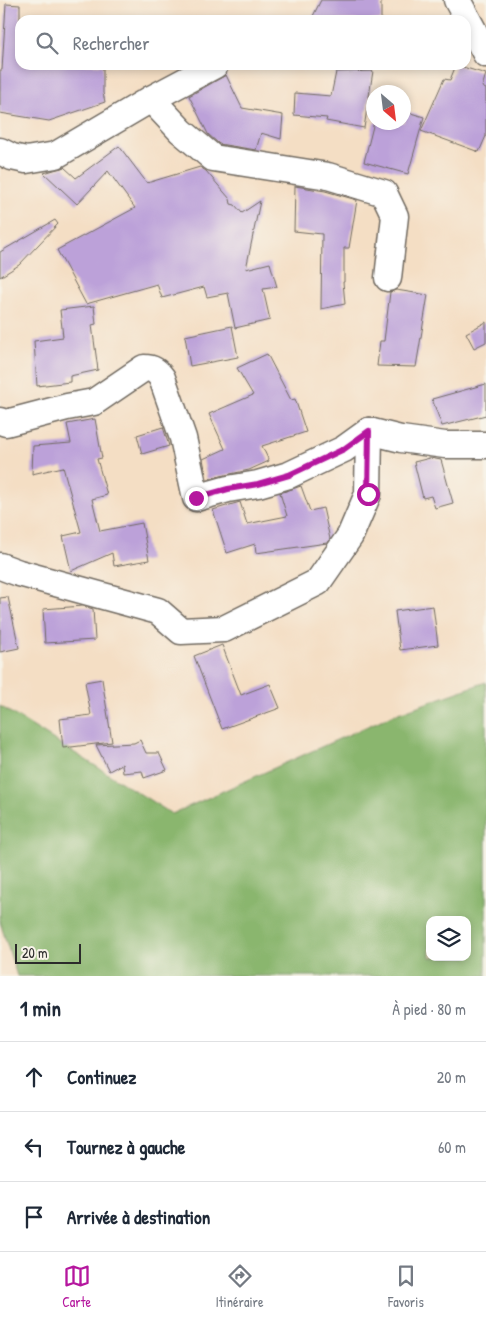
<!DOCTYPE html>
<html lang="fr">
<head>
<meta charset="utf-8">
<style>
  :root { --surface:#fff; --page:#f6f6f7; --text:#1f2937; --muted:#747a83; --line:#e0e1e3; --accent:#b5179e }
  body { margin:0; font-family:"Patrick Hand",sans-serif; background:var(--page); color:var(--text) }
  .controls { position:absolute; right:15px; bottom:15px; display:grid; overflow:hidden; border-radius:10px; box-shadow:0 2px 8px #0003 }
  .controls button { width:45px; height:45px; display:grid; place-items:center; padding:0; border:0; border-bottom:1px solid var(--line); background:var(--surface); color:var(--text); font:25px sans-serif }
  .compass { position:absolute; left:366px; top:85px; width:45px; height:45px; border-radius:50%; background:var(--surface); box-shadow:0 2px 8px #0003; rotate:152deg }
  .scale { position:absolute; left:15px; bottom:12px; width:66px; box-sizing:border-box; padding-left:5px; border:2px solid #2b2b2b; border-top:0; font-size:14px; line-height:18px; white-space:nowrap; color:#2b2b2b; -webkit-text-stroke:4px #f7f3e8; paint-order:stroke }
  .stop { position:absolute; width:15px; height:15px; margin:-11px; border:4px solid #b5179e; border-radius:50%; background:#fff }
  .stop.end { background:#b5179e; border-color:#fff; box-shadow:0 1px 5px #0008 }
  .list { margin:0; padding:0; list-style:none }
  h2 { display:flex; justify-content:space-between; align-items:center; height:65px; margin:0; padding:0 20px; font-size:21px }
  h2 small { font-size:16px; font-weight:400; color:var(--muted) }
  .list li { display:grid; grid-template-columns:32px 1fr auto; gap:15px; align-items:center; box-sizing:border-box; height:70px; padding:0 20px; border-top:1px solid var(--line) }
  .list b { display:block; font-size:19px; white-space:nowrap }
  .list em { font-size:16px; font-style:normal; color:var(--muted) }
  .icon { flex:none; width:28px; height:28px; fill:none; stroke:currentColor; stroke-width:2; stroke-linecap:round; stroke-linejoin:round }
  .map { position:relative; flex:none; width:486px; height:976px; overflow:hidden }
  .search { position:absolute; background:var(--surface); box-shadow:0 2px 8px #0003; left:15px; right:15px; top:15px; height:55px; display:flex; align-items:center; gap:12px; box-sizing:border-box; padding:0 18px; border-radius:15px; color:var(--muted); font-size:19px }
  .sheet { height:275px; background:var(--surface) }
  nav { display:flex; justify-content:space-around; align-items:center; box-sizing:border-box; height:70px; border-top:1px solid var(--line); background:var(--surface); font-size:14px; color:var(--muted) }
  nav a { display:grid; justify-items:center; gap:2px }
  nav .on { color:var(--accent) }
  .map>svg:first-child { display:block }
  .forest { fill:#8ab66e; stroke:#5a704c; fill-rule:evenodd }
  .building { fill:#bca1d9 }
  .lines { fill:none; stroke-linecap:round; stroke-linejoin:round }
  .minor-casing { stroke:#716a61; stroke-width:29 }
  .minor { stroke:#fff; stroke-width:26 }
  .route { stroke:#b5179e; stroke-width:6 }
</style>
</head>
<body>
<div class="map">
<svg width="486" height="976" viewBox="0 0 486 976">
  <rect width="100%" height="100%" fill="#f7f3e8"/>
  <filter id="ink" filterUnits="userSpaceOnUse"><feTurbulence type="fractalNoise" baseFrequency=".02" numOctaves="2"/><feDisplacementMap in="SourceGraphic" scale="10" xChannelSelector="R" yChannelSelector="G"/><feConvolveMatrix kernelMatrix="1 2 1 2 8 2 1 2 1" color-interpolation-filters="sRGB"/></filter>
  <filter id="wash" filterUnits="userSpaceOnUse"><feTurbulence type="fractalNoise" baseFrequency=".0096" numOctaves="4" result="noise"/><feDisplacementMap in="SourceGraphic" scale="20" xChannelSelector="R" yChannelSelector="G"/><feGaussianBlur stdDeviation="1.12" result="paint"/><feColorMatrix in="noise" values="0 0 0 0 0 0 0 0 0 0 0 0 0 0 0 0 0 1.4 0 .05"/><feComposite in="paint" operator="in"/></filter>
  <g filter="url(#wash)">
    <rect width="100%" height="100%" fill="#f4dec4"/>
    <!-- forest -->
    <path class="forest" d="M486,682V976H17L0,922V706L172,814L390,716ZM430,920H467V957H430Z"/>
    <g id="blocks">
      <!-- building -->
      <g class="building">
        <polygon points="321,0 381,0 381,20 325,20 312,18"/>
        <polygon points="6,4 20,5 20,65 103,65 103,93 105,102 49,121 0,113 0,70 2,70"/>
        <polygon points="456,65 486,74 482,87 486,89 486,136 479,152 421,131 444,79 450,80"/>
        <polygon points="373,71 364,128 326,121 327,118 294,115 295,93 331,96 336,72"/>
        <polygon points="226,75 242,108 283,115 281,139 261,133 256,150 219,144 208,134 189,96"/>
        <polygon points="404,111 424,117 408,174 364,162 374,122 404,122"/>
        <polygon points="119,146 147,183 200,167 206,171 230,199 231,204 235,205 242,213 260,201 246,269 270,263 277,287 263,289 270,320 235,328 228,293 207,297 204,287 162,298 157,284 86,304 57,250 135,208 108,171 77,204 44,173 64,167 76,178"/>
        <polygon points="295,186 325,191 357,200 349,248 344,248 344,282 343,282 345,304 321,309 322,234 294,231"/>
        <polygon points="55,220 58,224 19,265 0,277 0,252"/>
        <polygon points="396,290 428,295 416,367 377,366 380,341 384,341 390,292"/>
        <polygon points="94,306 96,324 92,325 98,370 70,376 70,382 37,386 34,341 63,337 60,310"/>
        <polygon points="486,322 486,342 474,348 466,333"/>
        <polygon points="232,326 238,357 190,366 185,336"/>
        <polygon points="267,354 291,400 295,399 306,432 262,446 269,461 249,470 207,479 203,459 225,449 209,414 253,395 237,368"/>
        <polygon points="486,384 486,415 442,426 432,399"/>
        <polygon points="95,419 102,458 97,459 107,495 92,499 100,531 142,523 149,560 114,566 112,553 71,571 63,536 81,532 63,467 32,474 33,446 71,443 67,424"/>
        <polygon points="163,427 169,446 142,454 137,435"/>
        <polygon points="430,458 441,460 453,503 435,508 431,496 423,498 414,462"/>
        <polygon points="301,486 310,511 323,508 330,539 327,543 256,553 255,544 227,553 213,510 240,502 247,524 287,516 280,493"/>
        <polygon points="8,597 19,648 0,652 0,598"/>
        <polygon points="83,606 93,609 95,640 45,643 43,609"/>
        <polygon points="433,606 438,645 400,650 395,611"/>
        <polygon points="222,645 241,695 270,684 280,708 222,729 194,656"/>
        <polygon points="102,679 112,742 63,748 60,719 91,715 85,682"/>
        <polygon points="140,740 146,753 159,753 167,770 144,778 142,771 123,773 122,764 109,771 96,745 134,743"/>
      </g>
    </g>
  </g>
  <g filter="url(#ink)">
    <use href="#blocks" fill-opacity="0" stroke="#716a61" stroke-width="1"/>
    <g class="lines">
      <!-- minor casing -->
      <g class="minor-casing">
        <g id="minor">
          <polyline points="457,0 486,54"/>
          <polyline points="151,99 181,131 213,158 328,176 384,193 395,216 388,278"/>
          <polyline points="0,151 12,157 26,160 56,155 151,99 215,65"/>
          <path d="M0,421L6,423L67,407L94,402L144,368C153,368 157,371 162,378L183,438L196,498L228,489L258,484L289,475L344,449L369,431"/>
          <polyline points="369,431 401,439 445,445 486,445"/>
          <polyline points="0,566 19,573 158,611 181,631 224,629 318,582 350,536 368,494 369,431"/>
        </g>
      </g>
      <!-- minor -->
      <use href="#minor" class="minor"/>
    </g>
  </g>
  <g class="lines" filter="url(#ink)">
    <!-- route -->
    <polyline class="route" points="196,498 228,489 258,484 289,475 344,449 369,431 368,494"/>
  </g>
</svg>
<div class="controls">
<button><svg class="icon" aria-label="layers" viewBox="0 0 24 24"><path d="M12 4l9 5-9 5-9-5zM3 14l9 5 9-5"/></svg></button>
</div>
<svg class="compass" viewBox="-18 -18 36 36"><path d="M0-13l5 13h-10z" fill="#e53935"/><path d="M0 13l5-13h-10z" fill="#747a83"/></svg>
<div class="scale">20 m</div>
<div class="stop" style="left:368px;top:494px"></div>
<div class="stop end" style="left:196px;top:498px"></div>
<div class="search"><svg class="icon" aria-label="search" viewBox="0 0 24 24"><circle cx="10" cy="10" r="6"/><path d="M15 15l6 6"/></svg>Rechercher</div>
</div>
<section class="sheet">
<h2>1 min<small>À pied · 80 m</small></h2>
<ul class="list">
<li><svg class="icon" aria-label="ahead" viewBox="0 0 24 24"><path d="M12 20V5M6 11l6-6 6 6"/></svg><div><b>Continuez</b></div><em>20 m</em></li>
<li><svg class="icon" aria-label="left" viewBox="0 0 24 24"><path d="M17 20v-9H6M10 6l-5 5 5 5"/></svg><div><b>Tournez à gauche</b></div><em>60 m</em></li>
<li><svg class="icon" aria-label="arrive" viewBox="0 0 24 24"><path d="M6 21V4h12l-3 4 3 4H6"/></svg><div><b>Arrivée à destination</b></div></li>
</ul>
</section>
<nav>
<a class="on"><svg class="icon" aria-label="map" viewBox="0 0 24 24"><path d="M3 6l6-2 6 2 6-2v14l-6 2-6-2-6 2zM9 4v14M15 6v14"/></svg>Carte</a>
<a><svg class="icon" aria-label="directions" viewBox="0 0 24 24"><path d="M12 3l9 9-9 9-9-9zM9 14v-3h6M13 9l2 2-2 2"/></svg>Itinéraire</a>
<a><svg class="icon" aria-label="saved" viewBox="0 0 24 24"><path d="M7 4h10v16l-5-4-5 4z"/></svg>Favoris</a>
</nav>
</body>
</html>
